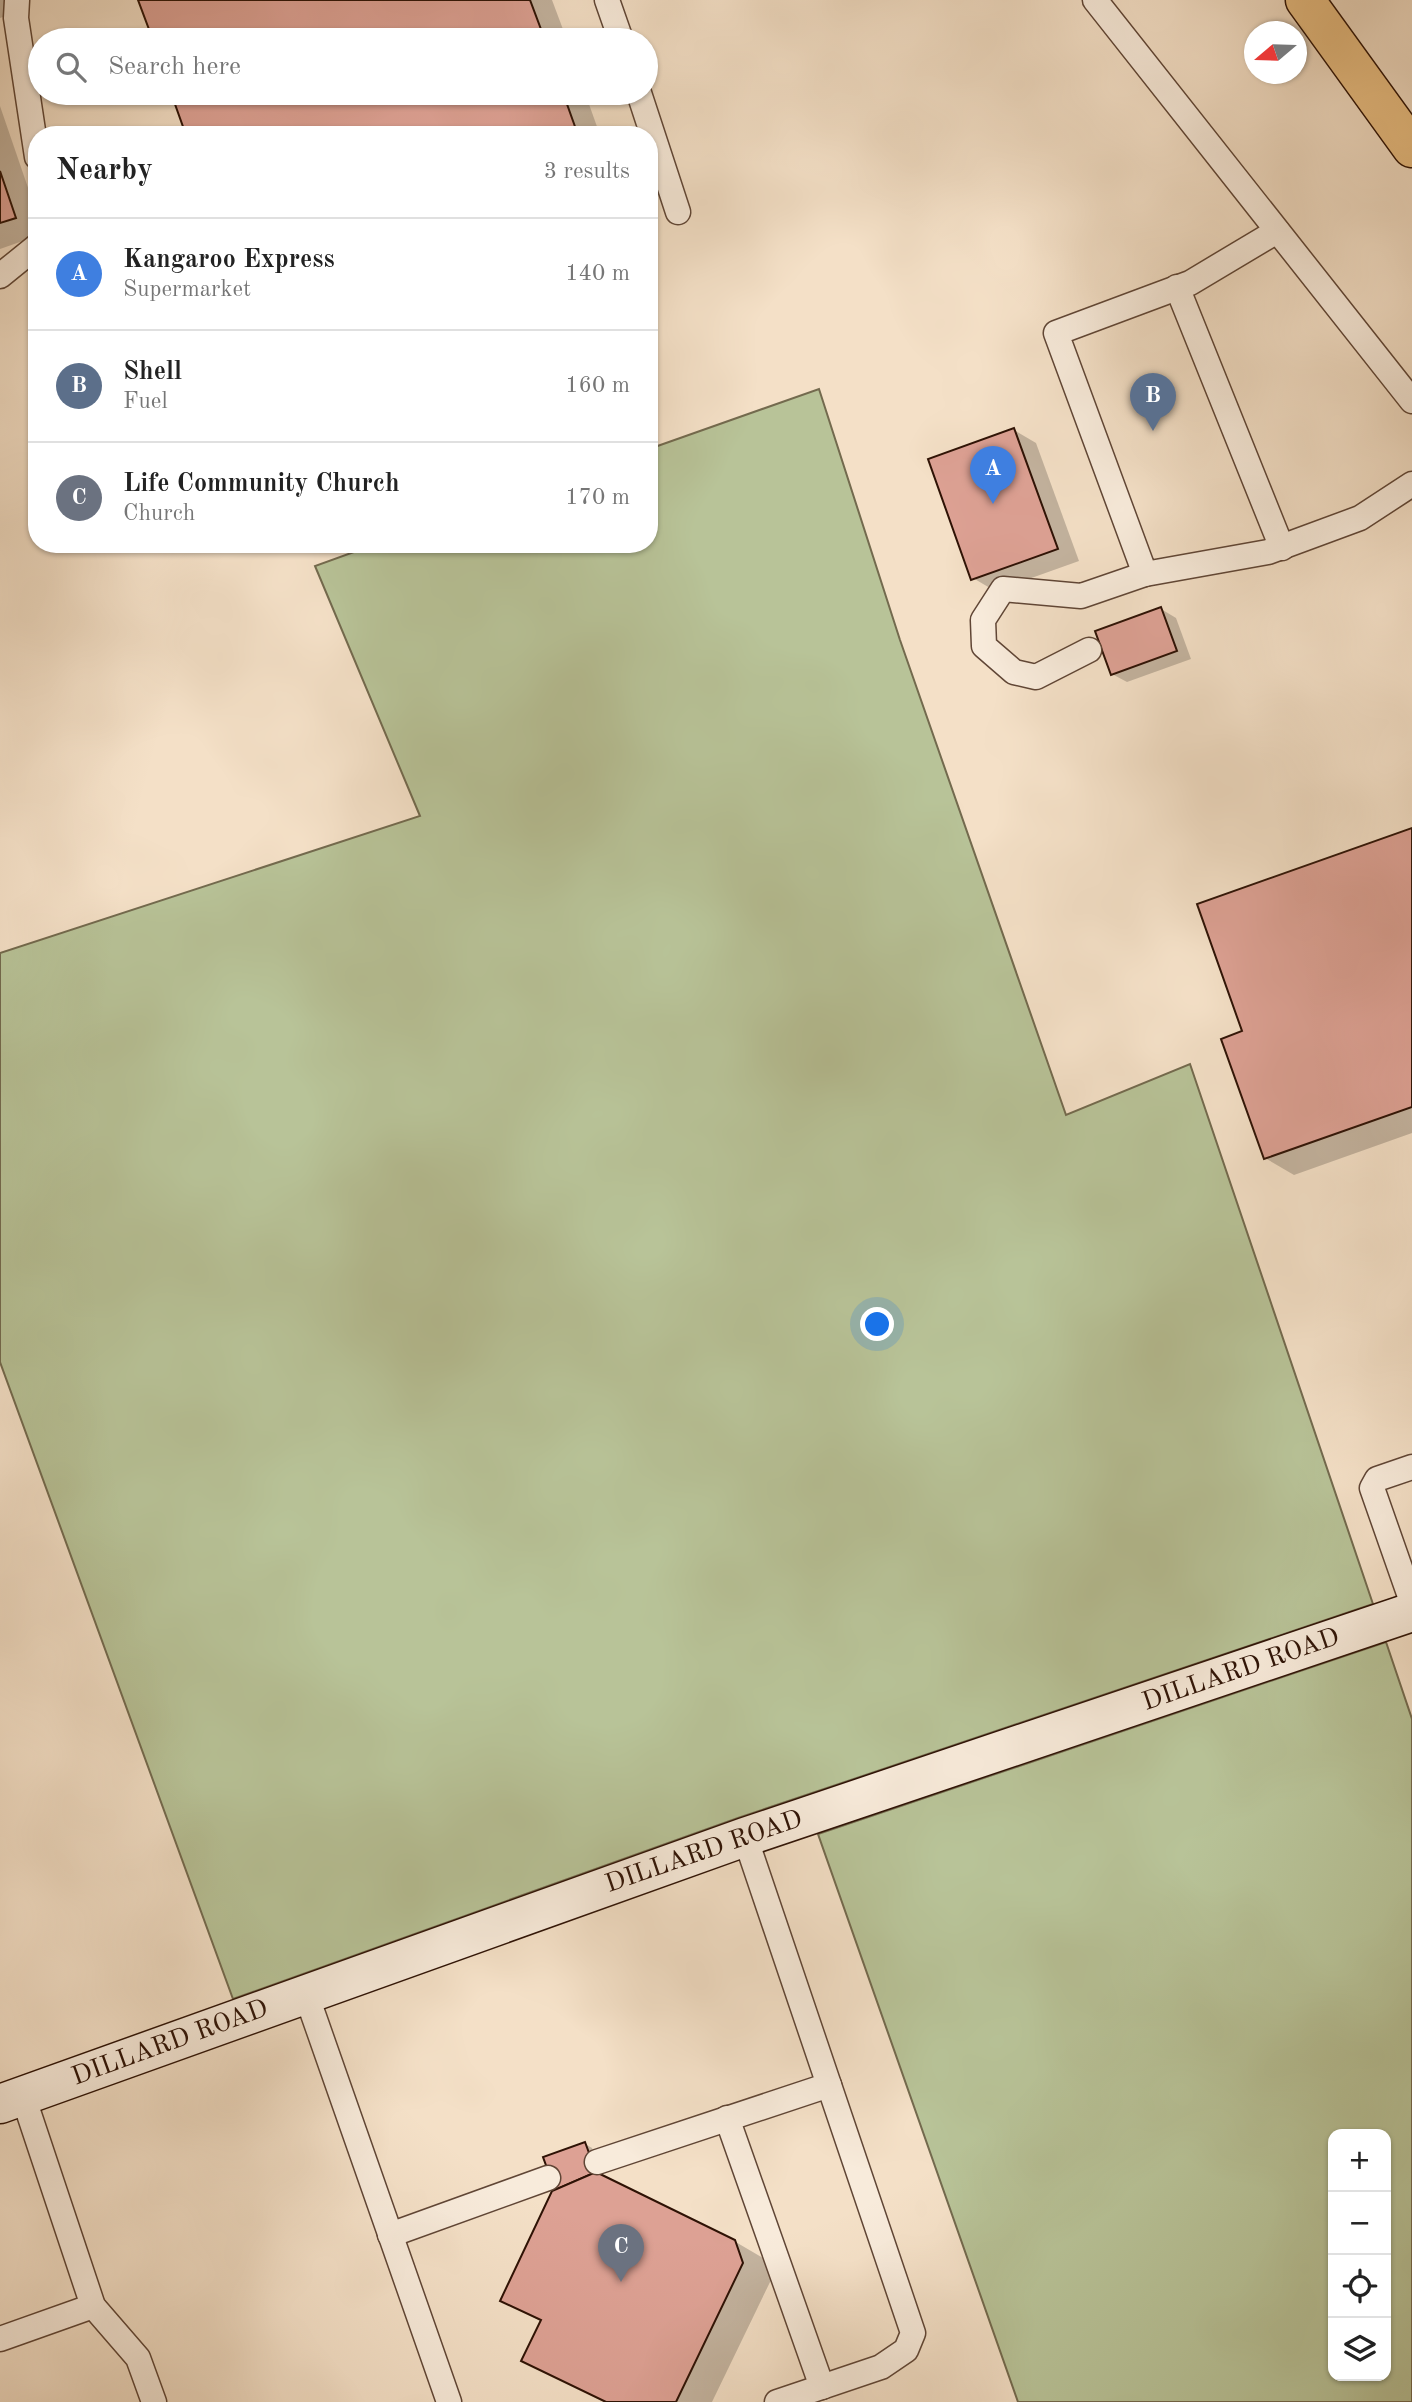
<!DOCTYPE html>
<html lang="en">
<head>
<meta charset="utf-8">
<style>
  :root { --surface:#fff; --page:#f6f6f6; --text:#222; --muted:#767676; --line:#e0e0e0; --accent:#8f2418 }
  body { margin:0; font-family:"Old Standard TT",serif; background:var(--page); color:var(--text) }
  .controls { position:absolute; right:21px; bottom:21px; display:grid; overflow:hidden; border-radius:14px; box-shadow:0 2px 5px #0004 }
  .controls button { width:63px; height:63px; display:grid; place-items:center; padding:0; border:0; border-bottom:2px solid var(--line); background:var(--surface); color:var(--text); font:35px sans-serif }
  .compass { position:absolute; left:1244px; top:21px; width:63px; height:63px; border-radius:50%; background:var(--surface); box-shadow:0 2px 5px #0004; rotate:251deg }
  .you { position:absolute; left:878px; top:1325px; width:24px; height:24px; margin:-18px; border:5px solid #fff; border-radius:50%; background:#1a73e8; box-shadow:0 0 0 10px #1a73e833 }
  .badge { display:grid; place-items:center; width:46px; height:46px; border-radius:50%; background:var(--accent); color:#fff; font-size:23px; font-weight:700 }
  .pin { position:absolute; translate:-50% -58px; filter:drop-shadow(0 2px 4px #0008) }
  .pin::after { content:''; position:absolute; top:37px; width:24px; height:21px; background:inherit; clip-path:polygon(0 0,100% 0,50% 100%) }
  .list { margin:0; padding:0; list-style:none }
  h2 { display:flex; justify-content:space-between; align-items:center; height:91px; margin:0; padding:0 28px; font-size:30px }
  h2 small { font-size:23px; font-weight:400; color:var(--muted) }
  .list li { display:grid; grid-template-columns:46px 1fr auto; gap:21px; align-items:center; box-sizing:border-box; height:112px; padding:0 28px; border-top:2px solid var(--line) }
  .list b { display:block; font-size:26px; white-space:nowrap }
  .list p { margin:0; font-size:23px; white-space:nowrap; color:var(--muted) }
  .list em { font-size:23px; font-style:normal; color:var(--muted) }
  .icon { flex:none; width:38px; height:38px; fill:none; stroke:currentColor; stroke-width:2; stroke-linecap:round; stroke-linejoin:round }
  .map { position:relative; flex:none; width:1412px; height:2402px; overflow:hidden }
  .search { position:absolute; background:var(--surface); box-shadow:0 2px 5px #0004; left:28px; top:28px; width:630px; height:77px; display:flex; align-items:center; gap:18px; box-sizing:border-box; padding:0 24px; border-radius:38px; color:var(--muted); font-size:26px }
  .panel { position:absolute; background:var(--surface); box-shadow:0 2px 5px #0004; left:28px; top:126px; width:630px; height:427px; border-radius:28px }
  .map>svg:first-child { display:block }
  .green { fill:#b8c398; stroke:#736a4e; stroke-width:2; fill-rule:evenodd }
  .shadow { fill:#0003 }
  .building { fill:#dda194; stroke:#2e1205; stroke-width:2 }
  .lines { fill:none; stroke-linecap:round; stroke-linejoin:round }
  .lane-casing { stroke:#604636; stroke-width:27 }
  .secondary-casing { stroke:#2e1205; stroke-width:41 }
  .primary-casing { stroke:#2e1205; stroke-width:41 }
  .lane { stroke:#f8ebdb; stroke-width:24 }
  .secondary { stroke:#f8ebdb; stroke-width:38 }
  .primary { stroke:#eac084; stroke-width:38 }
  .labels { text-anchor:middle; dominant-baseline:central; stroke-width:5; stroke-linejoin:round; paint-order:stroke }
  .street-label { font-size:26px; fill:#2e1205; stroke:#f8ebdb }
</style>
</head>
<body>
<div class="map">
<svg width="1412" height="2402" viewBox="0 0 1412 2402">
  <rect width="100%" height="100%" fill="#f4e0c7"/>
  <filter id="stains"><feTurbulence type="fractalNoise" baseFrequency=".00286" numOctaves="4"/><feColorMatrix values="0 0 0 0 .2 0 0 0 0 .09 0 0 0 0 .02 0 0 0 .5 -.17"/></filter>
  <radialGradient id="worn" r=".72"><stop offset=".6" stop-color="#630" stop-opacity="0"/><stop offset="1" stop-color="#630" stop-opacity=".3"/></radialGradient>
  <!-- green -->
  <g class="green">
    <polygon points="819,389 900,640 1066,1115 1190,1064 1373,1604 738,1818 233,1999 0,1362 0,953 420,816 315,566 376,544 649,544 649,449"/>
    <path d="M1386,1642L1412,1719V2402H1018L818,1834ZM1333,2134H1386V2376H1333Z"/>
  </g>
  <!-- shadow -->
  <g class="shadow">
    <polygon points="0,0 19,0 23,10 0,18"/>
    <polygon points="140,0 552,0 567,40 155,40"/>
    <polygon points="173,93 585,93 600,135 188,135"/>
    <polygon points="0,106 37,214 37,236 0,249"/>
    <polygon points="1014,430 1036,443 1079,561 995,591 973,578"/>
    <polygon points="1161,609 1176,618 1191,659 1127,682 1112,674"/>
    <polygon points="1412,830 1412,1133 1294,1175 1265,1158 1245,1032"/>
    <polygon points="585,2144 592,2148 602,2177 734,2241 763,2258 771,2280 712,2402 604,2402 523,2360 542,2322 502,2300"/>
  </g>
  <!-- building -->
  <g class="building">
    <polygon points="138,0 530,0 545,40 153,40"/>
    <polygon points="171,93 563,93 578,135 186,135"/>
    <polygon points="0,171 16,218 0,223"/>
    <polygon points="1014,428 1058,549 971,580 928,459"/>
    <polygon points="1161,607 1177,651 1111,675 1095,631"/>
    <polygon points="1412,828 1412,1107 1264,1159 1221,1039 1242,1031 1197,904"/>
    <polygon points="585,2142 596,2172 555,2190 543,2157"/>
    <polygon points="596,2172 735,2240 743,2263 676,2402 606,2402 521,2361 541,2320 500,2301 552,2191"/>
  </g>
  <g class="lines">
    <!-- lane casing -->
    <g class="lane-casing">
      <g id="lane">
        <polyline points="17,0 16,18 37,157"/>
        <polyline points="607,0 621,40"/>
        <polyline points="1095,0 1412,401"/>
        <polyline points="639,93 678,212"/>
        <polyline points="1277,231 1190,283 1056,333 1145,574 1268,552 1360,518 1412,484"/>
        <polyline points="0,276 37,246"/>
        <polyline points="1177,287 1282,548"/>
        <polyline points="1089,650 1036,677 1014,672 984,646 983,620 1003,589 1081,596 1145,574"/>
        <polyline points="1412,1467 1377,1479 1372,1488 1412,1602"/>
        <polyline points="745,1837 913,2333 906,2350 881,2367 777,2402"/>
        <polyline points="306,1994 449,2402"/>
        <polyline points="23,2096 93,2306 138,2358 154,2402"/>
        <polyline points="727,2118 822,2387"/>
        <polyline points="597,2162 829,2085"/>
        <polyline points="390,2235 548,2178"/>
        <polyline points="0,2339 93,2306"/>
      </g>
    </g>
    <!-- secondary casing -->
    <g class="secondary-casing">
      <polyline id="secondary" points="0,2104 745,1837 1412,1612"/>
    </g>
    <!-- primary casing -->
    <g class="primary-casing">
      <polyline id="primary" points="1305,0 1412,148"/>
    </g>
    <!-- lane -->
    <use href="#lane" class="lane"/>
    <!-- secondary -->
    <use href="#secondary" class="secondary"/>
    <!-- primary -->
    <use href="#primary" class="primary"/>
  </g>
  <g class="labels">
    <!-- street labels -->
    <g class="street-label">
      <text transform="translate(1241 1670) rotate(-19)">DILLARD ROAD</text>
      <text transform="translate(704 1852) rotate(-19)">DILLARD ROAD</text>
      <text transform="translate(170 2043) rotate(-20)">DILLARD ROAD</text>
    </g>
  </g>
  <rect width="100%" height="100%" filter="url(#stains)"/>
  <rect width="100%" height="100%" fill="url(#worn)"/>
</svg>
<div class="controls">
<button>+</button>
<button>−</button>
<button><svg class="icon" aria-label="locate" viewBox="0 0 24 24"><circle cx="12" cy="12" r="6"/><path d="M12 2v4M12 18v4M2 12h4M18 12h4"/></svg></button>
<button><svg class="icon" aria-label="layers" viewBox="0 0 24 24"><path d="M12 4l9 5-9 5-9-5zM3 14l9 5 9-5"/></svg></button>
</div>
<svg class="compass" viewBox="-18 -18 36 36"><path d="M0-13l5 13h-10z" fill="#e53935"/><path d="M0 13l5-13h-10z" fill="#767676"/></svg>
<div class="you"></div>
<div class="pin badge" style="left:993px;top:504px;background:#3f7fe0">A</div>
<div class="pin badge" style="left:1153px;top:431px;background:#5c6f8a">B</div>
<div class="pin badge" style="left:621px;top:2282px;background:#6b7280">C</div>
<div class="search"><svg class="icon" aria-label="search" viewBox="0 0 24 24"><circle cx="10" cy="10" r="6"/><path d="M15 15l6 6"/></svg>Search here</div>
<section class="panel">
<h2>Nearby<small>3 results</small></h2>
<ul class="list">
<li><span class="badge" style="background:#3f7fe0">A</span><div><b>Kangaroo Express</b><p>Supermarket</p></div><em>140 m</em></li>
<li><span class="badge" style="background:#5c6f8a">B</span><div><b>Shell</b><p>Fuel</p></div><em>160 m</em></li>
<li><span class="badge" style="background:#6b7280">C</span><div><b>Life Community Church</b><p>Church</p></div><em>170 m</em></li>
</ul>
</section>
</div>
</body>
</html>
